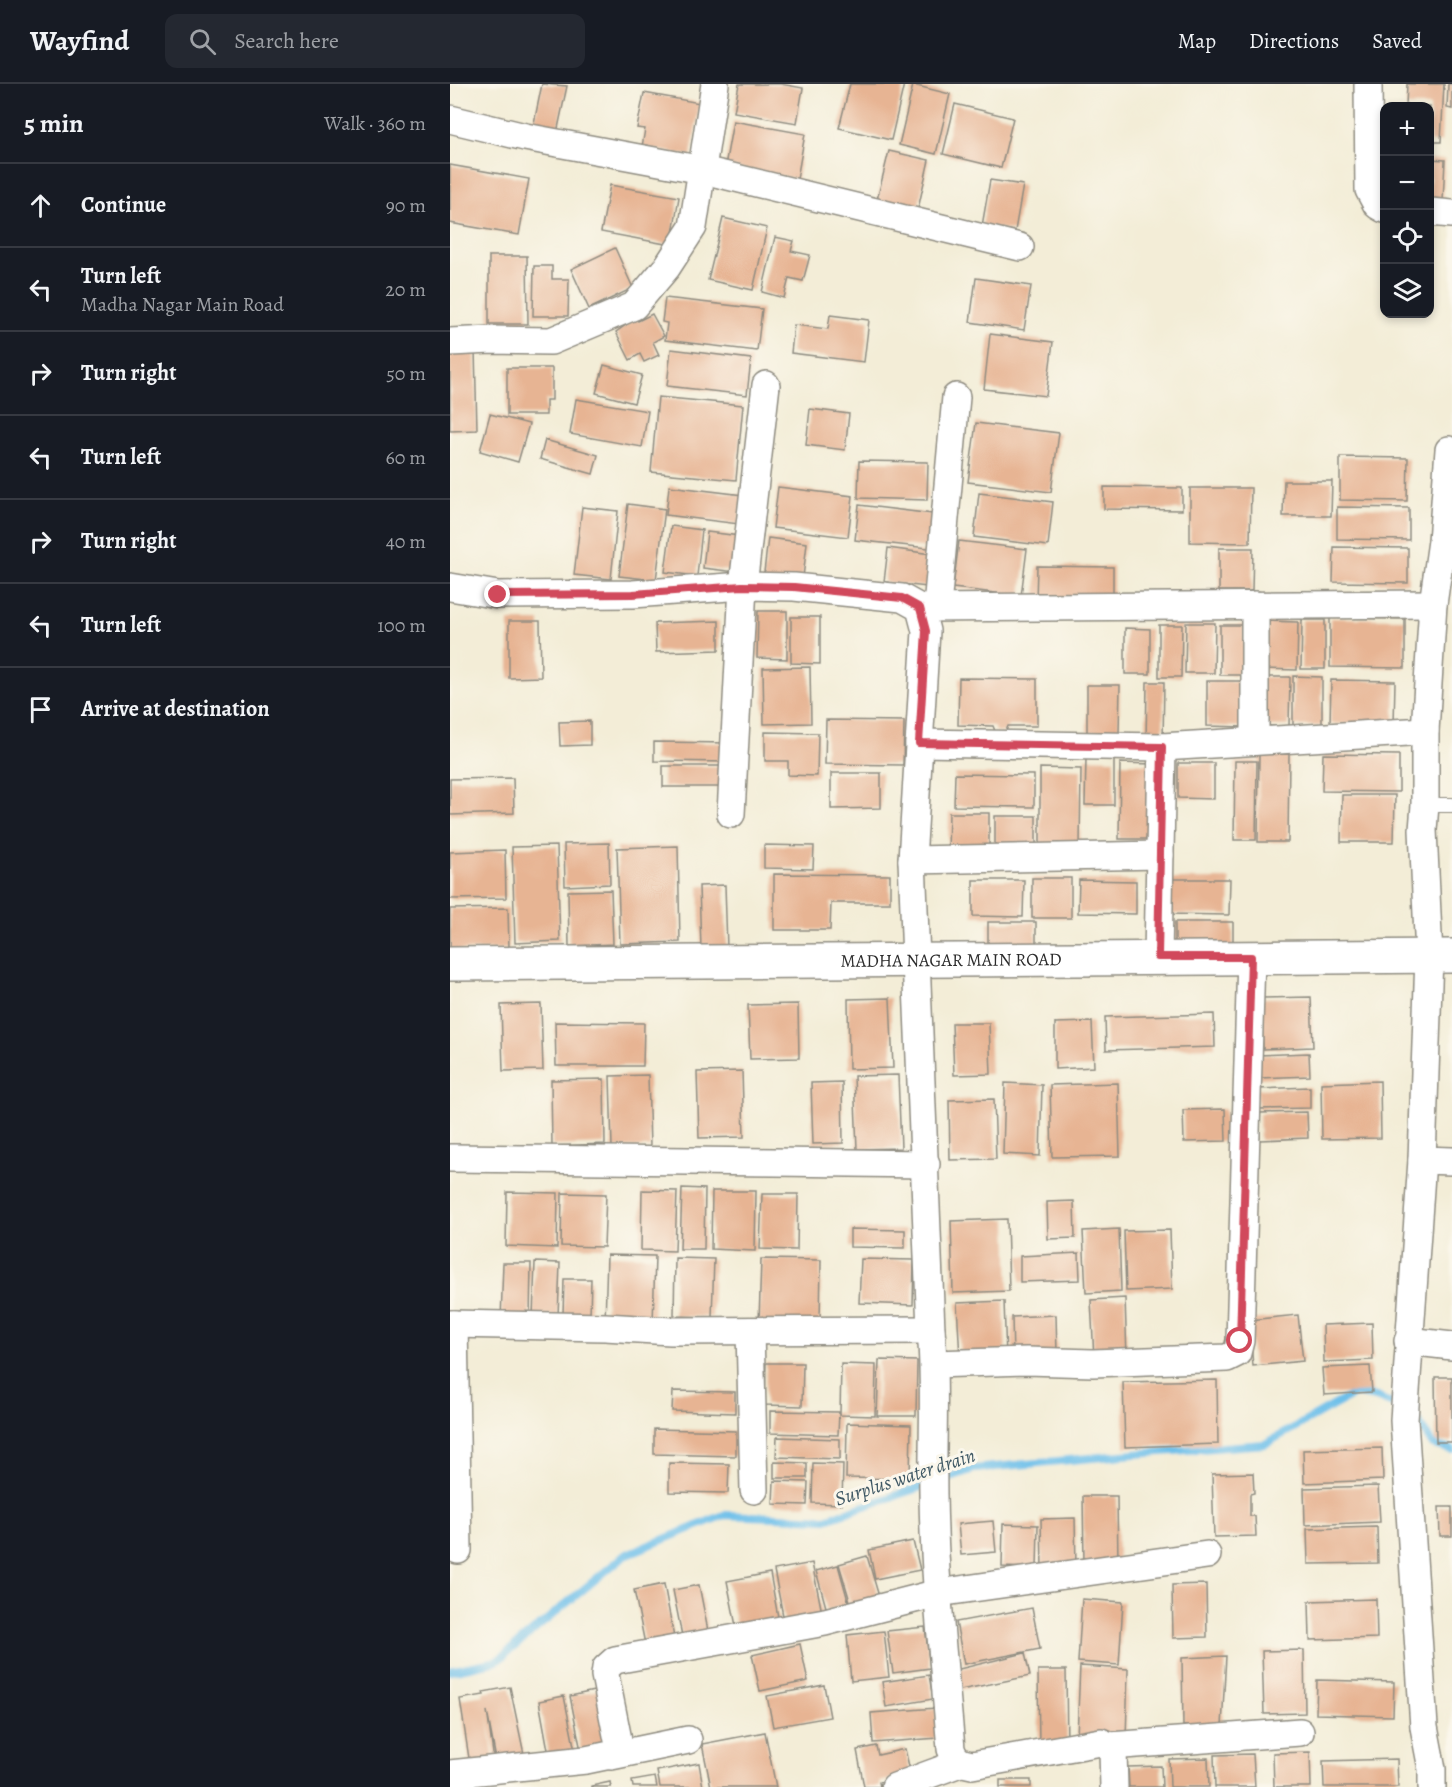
<!DOCTYPE html>
<html lang="en">
<head>
<meta charset="utf-8">
<style>
  :root { --surface:#171b24; --page:#242831; --text:#f1f3f6; --muted:#9ea1a6; --line:#363941 }
  body { margin:0; font-family:Alegreya,serif; background:var(--page); color:var(--text) }
  .controls { position:absolute; right:18px; top:18px; display:grid; overflow:hidden; border-radius:12px; box-shadow:0 3px 9px #0003 }
  .controls button { width:54px; height:54px; display:grid; place-items:center; padding:0; border:0; border-bottom:2px solid var(--line); background:var(--surface); color:var(--text); font:30px sans-serif }
  .stop { position:absolute; width:18px; height:18px; margin:-14px; border:4px solid #d1495b; border-radius:50%; background:#fff }
  .stop.end { background:#d1495b; border-color:#fff; box-shadow:0 2px 6px #0008 }
  .list { margin:0; padding:0; list-style:none }
  h2 { display:flex; justify-content:space-between; align-items:center; height:78px; margin:0; padding:0 24px; font-size:26px }
  h2 small { font-size:20px; font-weight:400; color:var(--muted) }
  .list li { display:grid; grid-template-columns:39px 1fr auto; gap:18px; align-items:center; box-sizing:border-box; height:84px; padding:0 24px; border-top:2px solid var(--line) }
  .list b { display:block; font-size:22px; white-space:nowrap }
  .list p { margin:0; font-size:20px; white-space:nowrap; color:var(--muted) }
  .list em { font-size:20px; font-style:normal; color:var(--muted) }
  .icon { flex:none; width:33px; height:33px; fill:none; stroke:currentColor; stroke-width:2; stroke-linecap:round; stroke-linejoin:round }
  .map { position:relative; flex:none; width:1002px; height:1703px; overflow:hidden }
  header { display:flex; align-items:center; gap:36px; box-sizing:border-box; height:84px; padding:0 30px; background:var(--surface); border-bottom:2px solid var(--line) }
  header strong { font-size:28px }
  nav { display:flex; gap:33px; margin-inline-start:auto; font-size:21px }
  .search { width:420px; height:54px; background:var(--page); display:flex; align-items:center; gap:15px; box-sizing:border-box; padding:0 21px; border-radius:12px; color:var(--muted); font-size:22px }
  main { display:flex }
  aside { flex:1; background:var(--surface) }
  .map>svg:first-child { display:block }
  .lines { fill:none; stroke-linecap:round; stroke-linejoin:round }
  .stream { stroke:#6ec0ea; stroke-width:8 }
  .building { fill:#e7b493 }
  .lane-casing { stroke:#8f8c81; stroke-width:16 }
  .street-casing { stroke:#8f8c81; stroke-width:30 }
  .secondary-casing { stroke:#8f8c81; stroke-width:36 }
  .lane { stroke:#fff; stroke-width:14 }
  .street { stroke:#fff; stroke-width:27 }
  .secondary { stroke:#fff; stroke-width:33 }
  .route { stroke:#d1495b; stroke-width:8 }
  .labels { text-anchor:middle; dominant-baseline:central; stroke-width:6; stroke-linejoin:round; paint-order:stroke }
  .street-label { font-size:18px; fill:#2b2b2b; stroke:#fbf7ec }
  .water-label { font-size:20px; font-style:italic; fill:#3f5864; stroke:#fbf7ec }
</style>
</head>
<body>
<header>
<strong>Wayfind</strong>
<div class="search"><svg class="icon" aria-label="search" viewBox="0 0 24 24"><circle cx="10" cy="10" r="6"/><path d="M15 15l6 6"/></svg>Search here</div>
<nav><a>Map</a><a>Directions</a><a>Saved</a></nav>
</header>
<main>
<aside>
<h2>5 min<small>Walk · 360 m</small></h2>
<ul class="list">
<li><svg class="icon" aria-label="ahead" viewBox="0 0 24 24"><path d="M12 20V5M6 11l6-6 6 6"/></svg><div><b>Continue</b></div><em>90 m</em></li>
<li><svg class="icon" aria-label="left" viewBox="0 0 24 24"><path d="M17 20v-9H6M10 6l-5 5 5 5"/></svg><div><b>Turn left</b><p>Madha Nagar Main Road</p></div><em>20 m</em></li>
<li><svg class="icon" aria-label="right" viewBox="0 0 24 24"><path d="M7 20v-9h11M14 6l5 5-5 5"/></svg><div><b>Turn right</b></div><em>50 m</em></li>
<li><svg class="icon" aria-label="left" viewBox="0 0 24 24"><path d="M17 20v-9H6M10 6l-5 5 5 5"/></svg><div><b>Turn left</b></div><em>60 m</em></li>
<li><svg class="icon" aria-label="right" viewBox="0 0 24 24"><path d="M7 20v-9h11M14 6l5 5-5 5"/></svg><div><b>Turn right</b></div><em>40 m</em></li>
<li><svg class="icon" aria-label="left" viewBox="0 0 24 24"><path d="M17 20v-9H6M10 6l-5 5 5 5"/></svg><div><b>Turn left</b></div><em>100 m</em></li>
<li><svg class="icon" aria-label="arrive" viewBox="0 0 24 24"><path d="M6 21V4h12l-3 4 3 4H6"/></svg><div><b>Arrive at destination</b></div></li>
</ul>
</aside>
<div class="map">
<svg width="1002" height="1703" viewBox="0 0 1002 1703">
  <rect width="100%" height="100%" fill="#fbf7ec"/>
  <filter id="ink" filterUnits="userSpaceOnUse"><feTurbulence type="fractalNoise" baseFrequency=".0167" numOctaves="2"/><feDisplacementMap in="SourceGraphic" scale="12" xChannelSelector="R" yChannelSelector="G"/><feConvolveMatrix kernelMatrix="1 2 1 2 8 2 1 2 1" color-interpolation-filters="sRGB"/></filter>
  <filter id="wash" filterUnits="userSpaceOnUse"><feTurbulence type="fractalNoise" baseFrequency=".008" numOctaves="4" result="noise"/><feDisplacementMap in="SourceGraphic" scale="24" xChannelSelector="R" yChannelSelector="G"/><feGaussianBlur stdDeviation="1.35" result="paint"/><feColorMatrix in="noise" values="0 0 0 0 0 0 0 0 0 0 0 0 0 0 0 0 0 1.4 0 .05"/><feComposite in="paint" operator="in"/></filter>
  <g filter="url(#wash)">
    <rect width="100%" height="100%" fill="#f3edd7"/>
    <g class="lines">
      <!-- stream -->
      <g class="stream">
        <polyline points="962,1328 983,1361 1002,1366"/>
        <polyline points="0,1587 47,1577 175,1471 274,1431 376,1435 524,1385 683,1370 815,1360 906,1309 926,1313 950,1323"/>
      </g>
    </g>
    <g id="blocks">
      <!-- building -->
      <g class="building">
        <polygon points="92,0 117,2 107,49 83,44"/>
        <polygon points="289,0 331,0 353,4 347,39 284,28"/>
        <polygon points="400,0 454,0 441,56 389,44"/>
        <polygon points="957,0 994,0 991,58 980,58 980,22 956,22"/>
        <polygon points="998,0 1002,0 1002,25 997,24"/>
        <polygon points="463,1 500,10 486,70 449,61"/>
        <polygon points="194,9 250,19 241,72 192,63 195,45 187,44"/>
        <polygon points="505,20 563,34 551,84 493,70"/>
        <polygon points="283,37 355,50 347,95 275,82"/>
        <polygon points="439,67 479,76 466,134 425,124"/>
        <polygon points="980,75 995,76 993,117 980,116"/>
        <polygon points="0,81 79,95 69,151 0,139"/>
        <polygon points="540,96 573,101 565,147 532,142"/>
        <polygon points="160,101 229,113 221,161 151,148"/>
        <polygon points="273,134 317,144 303,206 258,196"/>
        <polygon points="325,153 344,157 341,167 360,171 353,197 339,194 334,214 312,208"/>
        <polygon points="165,164 183,204 139,225 121,185"/>
        <polygon points="39,172 77,172 78,240 39,240"/>
        <polygon points="84,182 102,182 102,195 119,195 118,232 83,232"/>
        <polygon points="526,194 581,202 574,246 520,238"/>
        <polygon points="215,214 312,225 307,267 215,256 217,239 212,238"/>
        <polygon points="202,230 214,252 203,258 209,271 194,278 190,270 180,276 166,248 186,234 188,237"/>
        <polygon points="380,231 419,236 414,278 341,269 344,241 378,245"/>
        <polygon points="540,250 603,258 596,312 534,305"/>
        <polygon points="25,265 27,346 0,347 0,266"/>
        <polygon points="221,265 301,275 297,311 217,302"/>
        <polygon points="154,281 192,291 184,319 146,309"/>
        <polygon points="57,284 102,284 102,316 96,316 96,331 57,331"/>
        <polygon points="208,313 293,321 286,396 201,388"/>
        <polygon points="126,315 198,327 192,363 120,350"/>
        <polygon points="360,325 399,330 395,366 356,361"/>
        <polygon points="40,330 79,340 68,378 30,367"/>
        <polygon points="526,339 609,349 601,408 518,398"/>
        <polygon points="95,356 148,371 143,390 90,375"/>
        <polygon points="890,373 958,374 957,417 890,416"/>
        <polygon points="409,377 478,378 477,416 408,414"/>
        <polygon points="834,397 882,397 881,432 833,432"/>
        <polygon points="219,402 293,411 289,440 216,431"/>
        <polygon points="328,403 403,412 398,453 323,444"/>
        <polygon points="654,403 732,404 732,426 654,425"/>
        <polygon points="740,404 801,404 800,459 740,458"/>
        <polygon points="529,409 603,418 598,462 524,453"/>
        <polygon points="178,420 215,425 206,496 169,492"/>
        <polygon points="409,421 491,431 487,465 405,456"/>
        <polygon points="132,423 168,427 161,495 124,491"/>
        <polygon points="887,423 959,424 959,456 887,455"/>
        <polygon points="221,442 252,446 247,492 215,488"/>
        <polygon points="257,448 290,452 286,488 253,484"/>
        <polygon points="318,454 357,459 352,502 313,497"/>
        <polygon points="509,457 577,465 571,512 503,504"/>
        <polygon points="884,463 958,464 958,499 883,498"/>
        <polygon points="438,464 481,470 477,503 434,498"/>
        <polygon points="769,464 803,464 802,507 769,507"/>
        <polygon points="587,482 663,483 663,519 586,518"/>
        <polygon points="308,527 337,527 337,575 307,574"/>
        <polygon points="341,533 370,533 370,580 341,579"/>
        <polygon points="880,534 955,535 955,584 880,583"/>
        <polygon points="852,536 875,536 875,585 851,585"/>
        <polygon points="59,537 90,537 91,593 59,594"/>
        <polygon points="269,537 269,566 206,568 205,539"/>
        <polygon points="811,537 848,538 847,586 811,585"/>
        <polygon points="736,539 765,539 764,589 735,589"/>
        <polygon points="709,541 732,541 731,593 709,593"/>
        <rect x="770" y="541" width="24" height="50"/>
        <polygon points="675,544 700,545 700,590 675,590"/>
        <polygon points="360,583 361,639 314,640 313,584"/>
        <polygon points="843,592 872,593 872,642 843,642"/>
        <polygon points="807,593 840,593 839,642 807,642"/>
        <polygon points="509,594 587,595 587,642 558,642 556,647 551,649 545,647 543,642 508,641"/>
        <polygon points="881,596 945,597 944,641 880,640"/>
        <polygon points="757,597 795,597 794,643 757,642"/>
        <polygon points="697,598 714,598 713,658 696,658"/>
        <polygon points="637,601 670,601 669,649 637,648"/>
        <polygon points="376,636 454,637 453,681 375,680"/>
        <polygon points="140,637 140,661 110,662 109,638"/>
        <polygon points="315,648 368,649 367,692 338,691 338,677 315,677"/>
        <polygon points="204,658 281,659 281,678 204,677"/>
        <polygon points="809,670 839,670 838,758 808,758"/>
        <polygon points="873,670 949,671 949,708 872,707"/>
        <polygon points="636,674 664,675 664,721 635,721"/>
        <polygon points="785,677 807,677 806,756 784,756"/>
        <polygon points="670,679 703,680 702,755 669,755"/>
        <polygon points="728,679 764,679 764,715 728,714"/>
        <rect x="213" y="682" width="68" height="21"/>
        <polygon points="590,684 631,685 630,762 590,762"/>
        <polygon points="381,689 431,689 431,724 381,725"/>
        <polygon points="505,690 584,691 584,723 504,722"/>
        <polygon points="63,694 64,729 0,731 0,695"/>
        <polygon points="892,711 945,711 944,758 891,758"/>
        <polygon points="499,729 539,729 539,770 498,769"/>
        <rect x="545" y="732" width="41" height="39"/>
        <polygon points="159,759 160,800 115,802 114,760"/>
        <polygon points="314,761 364,762 363,785 314,784"/>
        <polygon points="107,762 110,857 65,859 62,763"/>
        <polygon points="228,762 230,858 170,860 167,764"/>
        <polygon points="55,766 56,814 0,815 0,768"/>
        <polygon points="324,790 440,791 440,819 381,819 380,846 324,846"/>
        <rect x="582" y="794" width="39" height="40"/>
        <polygon points="716,795 780,795 779,831 716,830"/>
        <polygon points="523,796 574,796 573,833 523,832"/>
        <polygon points="629,796 686,797 686,830 628,829"/>
        <polygon points="275,801 277,864 251,865 249,802"/>
        <polygon points="161,806 163,860 119,862 118,807"/>
        <polygon points="58,824 59,865 0,867 0,825"/>
        <rect x="538" y="838" width="48" height="34"/>
        <polygon points="725,838 783,838 783,863 725,862"/>
        <polygon points="861,913 863,963 813,965 811,914"/>
        <polygon points="440,914 443,984 399,985 398,915"/>
        <polygon points="91,920 93,986 53,987 51,921"/>
        <polygon points="348,920 349,974 300,975 298,921"/>
        <polygon points="764,930 765,963 656,966 655,933"/>
        <polygon points="105,938 194,939 193,982 106,982"/>
        <polygon points="642,938 644,983 605,985 605,939"/>
        <polygon points="502,939 539,939 541,990 504,991"/>
        <polygon points="859,969 860,992 809,994 808,971"/>
        <polygon points="292,987 294,1053 249,1054 247,988"/>
        <polygon points="198,991 200,1063 162,1064 160,992"/>
        <polygon points="448,991 451,1064 407,1065 404,992"/>
        <polygon points="154,995 155,1060 102,1062 101,996"/>
        <polygon points="930,997 931,1054 872,1055 871,999"/>
        <polygon points="392,998 393,1059 363,1060 361,999"/>
        <polygon points="555,999 592,1001 590,1072 553,1070"/>
        <polygon points="668,999 670,1072 602,1073 600,1001"/>
        <polygon points="860,1003 860,1024 808,1025 807,1005"/>
        <polygon points="544,1015 546,1075 500,1076 499,1016"/>
        <polygon points="775,1025 776,1057 734,1058 733,1026"/>
        <polygon points="857,1028 858,1054 810,1056 809,1029"/>
        <polygon points="232,1104 255,1105 254,1165 230,1165"/>
        <polygon points="192,1106 227,1107 225,1167 191,1166"/>
        <polygon points="262,1107 306,1107 305,1167 261,1165"/>
        <polygon points="57,1108 108,1109 107,1164 56,1162"/>
        <polygon points="112,1109 156,1110 154,1163 111,1162"/>
        <polygon points="312,1110 348,1110 347,1166 310,1165"/>
        <polygon points="624,1117 625,1154 598,1155 597,1118"/>
        <polygon points="557,1135 559,1207 503,1209 501,1137"/>
        <polygon points="400,1145 455,1146 455,1164 400,1163"/>
        <polygon points="669,1145 671,1207 636,1209 633,1147"/>
        <polygon points="720,1146 722,1205 676,1207 674,1147"/>
        <polygon points="629,1169 630,1196 570,1198 570,1172"/>
        <polygon points="157,1171 205,1172 203,1240 155,1239"/>
        <polygon points="225,1174 264,1175 262,1233 224,1232"/>
        <polygon points="311,1175 371,1176 370,1240 309,1238"/>
        <polygon points="411,1175 464,1176 463,1221 409,1219"/>
        <polygon points="85,1178 110,1179 108,1232 83,1232"/>
        <polygon points="53,1179 81,1179 80,1236 51,1236"/>
        <polygon points="114,1195 141,1195 140,1232 113,1231"/>
        <polygon points="675,1214 677,1274 644,1275 641,1216"/>
        <polygon points="554,1217 556,1274 510,1275 507,1219"/>
        <polygon points="606,1231 607,1270 563,1272 562,1233"/>
        <polygon points="848,1231 853,1277 803,1282 799,1236"/>
        <polygon points="922,1239 923,1276 874,1278 873,1241"/>
        <polygon points="429,1276 467,1277 466,1332 427,1332"/>
        <polygon points="316,1279 353,1279 352,1322 315,1321"/>
        <polygon points="391,1280 426,1281 425,1332 390,1331"/>
        <polygon points="920,1282 922,1308 874,1311 872,1284"/>
        <polygon points="985,1293 1002,1293 1002,1358 986,1358"/>
        <polygon points="767,1296 768,1360 675,1363 673,1298"/>
        <polygon points="223,1307 285,1308 285,1329 222,1327"/>
        <polygon points="320,1327 389,1328 388,1351 320,1349"/>
        <polygon points="397,1339 461,1341 460,1395 396,1394"/>
        <polygon points="204,1345 286,1347 286,1372 204,1370"/>
        <polygon points="327,1353 390,1355 390,1375 326,1373"/>
        <polygon points="932,1364 933,1396 854,1399 853,1366"/>
        <polygon points="324,1378 357,1379 357,1394 324,1394"/>
        <polygon points="219,1379 279,1380 278,1409 219,1408"/>
        <polygon points="363,1379 393,1380 392,1420 362,1419"/>
        <polygon points="803,1389 804,1409 800,1410 800,1432 805,1432 806,1452 764,1453 762,1390"/>
        <polygon points="324,1397 358,1398 357,1421 323,1420"/>
        <polygon points="928,1402 930,1438 855,1441 854,1404"/>
        <polygon points="633,1412 667,1412 668,1480 634,1480"/>
        <polygon points="989,1423 1002,1423 1002,1452 990,1452"/>
        <polygon points="625,1434 626,1485 592,1485 591,1435"/>
        <polygon points="543,1437 546,1468 511,1471 508,1440"/>
        <polygon points="553,1440 588,1441 587,1484 552,1483"/>
        <polygon points="927,1443 928,1479 858,1480 857,1445"/>
        <polygon points="463,1457 470,1486 425,1495 419,1466"/>
        <polygon points="417,1472 430,1516 402,1524 389,1480"/>
        <polygon points="362,1479 373,1534 335,1542 324,1486"/>
        <polygon points="388,1481 399,1520 377,1527 366,1487"/>
        <polygon points="320,1489 330,1544 288,1552 277,1497"/>
        <polygon points="214,1500 225,1559 196,1565 184,1506"/>
        <polygon points="756,1500 757,1553 723,1554 722,1501"/>
        <polygon points="249,1501 259,1552 233,1557 223,1506"/>
        <polygon points="632,1515 673,1518 669,1581 628,1578"/>
        <polygon points="926,1515 927,1554 860,1556 859,1517"/>
        <polygon points="582,1524 590,1565 514,1580 506,1538"/>
        <polygon points="475,1543 480,1584 443,1589 437,1547"/>
        <polygon points="434,1547 439,1593 401,1597 397,1551"/>
        <polygon points="350,1560 358,1597 310,1607 302,1571"/>
        <polygon points="854,1566 855,1629 814,1630 812,1567"/>
        <polygon points="575,1569 580,1592 510,1606 505,1586"/>
        <polygon points="776,1572 772,1642 733,1642 732,1574"/>
        <polygon points="630,1582 678,1585 676,1655 627,1653"/>
        <polygon points="588,1586 616,1586 617,1664 589,1664"/>
        <polygon points="479,1591 483,1615 436,1623 432,1598"/>
        <polygon points="867,1596 944,1598 943,1632 866,1630"/>
        <polygon points="374,1601 380,1633 323,1643 317,1612"/>
        <polygon points="60,1603 75,1675 47,1681 37,1627 44,1677 20,1681 10,1615 34,1611 33,1608"/>
        <polygon points="149,1606 161,1666 132,1672 120,1612"/>
        <polygon points="114,1612 126,1672 100,1677 89,1617"/>
        <polygon points="486,1624 488,1654 423,1659 421,1629"/>
        <polygon points="315,1648 326,1703 261,1703 252,1660"/>
        <polygon points="426,1662 428,1671 455,1665 461,1691 429,1698 430,1703 414,1703 407,1666"/>
        <polygon points="860,1668 861,1703 824,1703 823,1669"/>
        <polygon points="803,1670 805,1703 765,1703 764,1671"/>
        <polygon points="758,1674 759,1703 720,1703 719,1675"/>
        <polygon points="947,1675 948,1703 874,1703 873,1677"/>
        <polygon points="249,1679 253,1703 210,1703 207,1687"/>
        <polygon points="711,1682 712,1703 679,1703 678,1683"/>
        <polygon points="205,1693 207,1703 183,1703 182,1697"/>
        <rect x="550" y="1696" width="31" height="7"/>
        <polygon points="160,1698 161,1703 141,1703 141,1702"/>
      </g>
    </g>
  </g>
  <g filter="url(#ink)">
    <use href="#blocks" fill-opacity="0" stroke="#8f8c81" stroke-width="1.5"/>
    <g class="lines">
      <!-- lane casing -->
      <g class="lane-casing">
        <polyline id="lane" points="975,721 1002,721"/>
      </g>
      <!-- street casing -->
      <g class="street-casing">
        <g id="street">
          <polyline points="918,0 919,106 927,121 934,125"/>
          <polyline points="0,35 75,53 253,86 570,163"/>
          <polyline points="980,128 1002,130"/>
          <polyline points="0,258 42,256 101,257 184,222 217,183 243,143 265,0"/>
          <path d="M0,503L48,511L183,510L293,502L344,503L452,514L470,524L476,547L462,776L481,1246C486,1300 482,1355 483,1410C484,1495 494,1580 501,1665C505,1677 511,1679 522,1681L651,1658L660,1662L663,1667L664,1703"/>
          <polyline points="805,521 805,657"/>
          <polyline points="487,523 506,313"/>
          <polyline points="470,524 983,520"/>
          <polyline points="469,659 712,663 975,647"/>
          <polyline points="281,730 293,502 316,301"/>
          <polyline points="462,776 710,771"/>
          <polyline points="708,873 712,663"/>
          <polyline points="0,1074 476,1080"/>
          <polyline points="972,1076 1002,1077"/>
          <polyline points="0,1240 155,1243 221,1247 481,1246"/>
          <polyline points="4,1240 8,1466"/>
          <polyline points="300,1247 304,1406"/>
          <polyline points="958,1257 1002,1262"/>
          <polyline points="484,1280 577,1277 643,1279 777,1274 787,1269 790,1257 801,873"/>
          <polyline points="660,1662 850,1648"/>
          <polyline points="161,1672 238,1656"/>
          <polyline points="0,1690 136,1676 165,1670 169,1661 155,1591 156,1584 165,1576 375,1538 488,1509 757,1471"/>
          <polyline points="445,1703 510,1679"/>
          <polyline points="982,1703 982,1685 974,1643 954,1336 972,1076 979,872 973,746 975,721 975,647 983,520 992,457 999,366"/>
        </g>
      </g>
      <!-- secondary casing -->
      <g class="secondary-casing">
        <g id="secondary">
          <path id="s1" d="M0,880L1002,872"/>
        </g>
      </g>
      <!-- lane -->
      <use href="#lane" class="lane"/>
      <!-- street -->
      <use href="#street" class="street"/>
      <!-- secondary -->
      <use href="#secondary" class="secondary"/>
    </g>
  </g>
  <g class="lines" filter="url(#ink)">
    <!-- route -->
    <polyline class="route" points="48,511 183,510 292,502 344,503 452,514 470,524 476,547 469,659 712,663 708,873 801,873 790,1257"/>
  </g>
  <g class="labels">
    <!-- street labels -->
    <g class="street-label">
      <text stroke="none"><textPath href="#s1" startOffset="501">MADHA NAGAR MAIN ROAD</textPath></text>
    </g>
    <!-- water labels -->
    <g class="water-label">
      <text transform="translate(455 1393) rotate(-18)">Surplus water drain</text>
    </g>
  </g>
</svg>
<div class="controls">
<button>+</button>
<button>−</button>
<button><svg class="icon" aria-label="locate" viewBox="0 0 24 24"><circle cx="12" cy="12" r="6"/><path d="M12 2v4M12 18v4M2 12h4M18 12h4"/></svg></button>
<button><svg class="icon" aria-label="layers" viewBox="0 0 24 24"><path d="M12 4l9 5-9 5-9-5zM3 14l9 5 9-5"/></svg></button>
</div>
<div class="stop" style="left:790px;top:1257px"></div>
<div class="stop end" style="left:48px;top:511px"></div>
</div>
</main>
</body>
</html>
